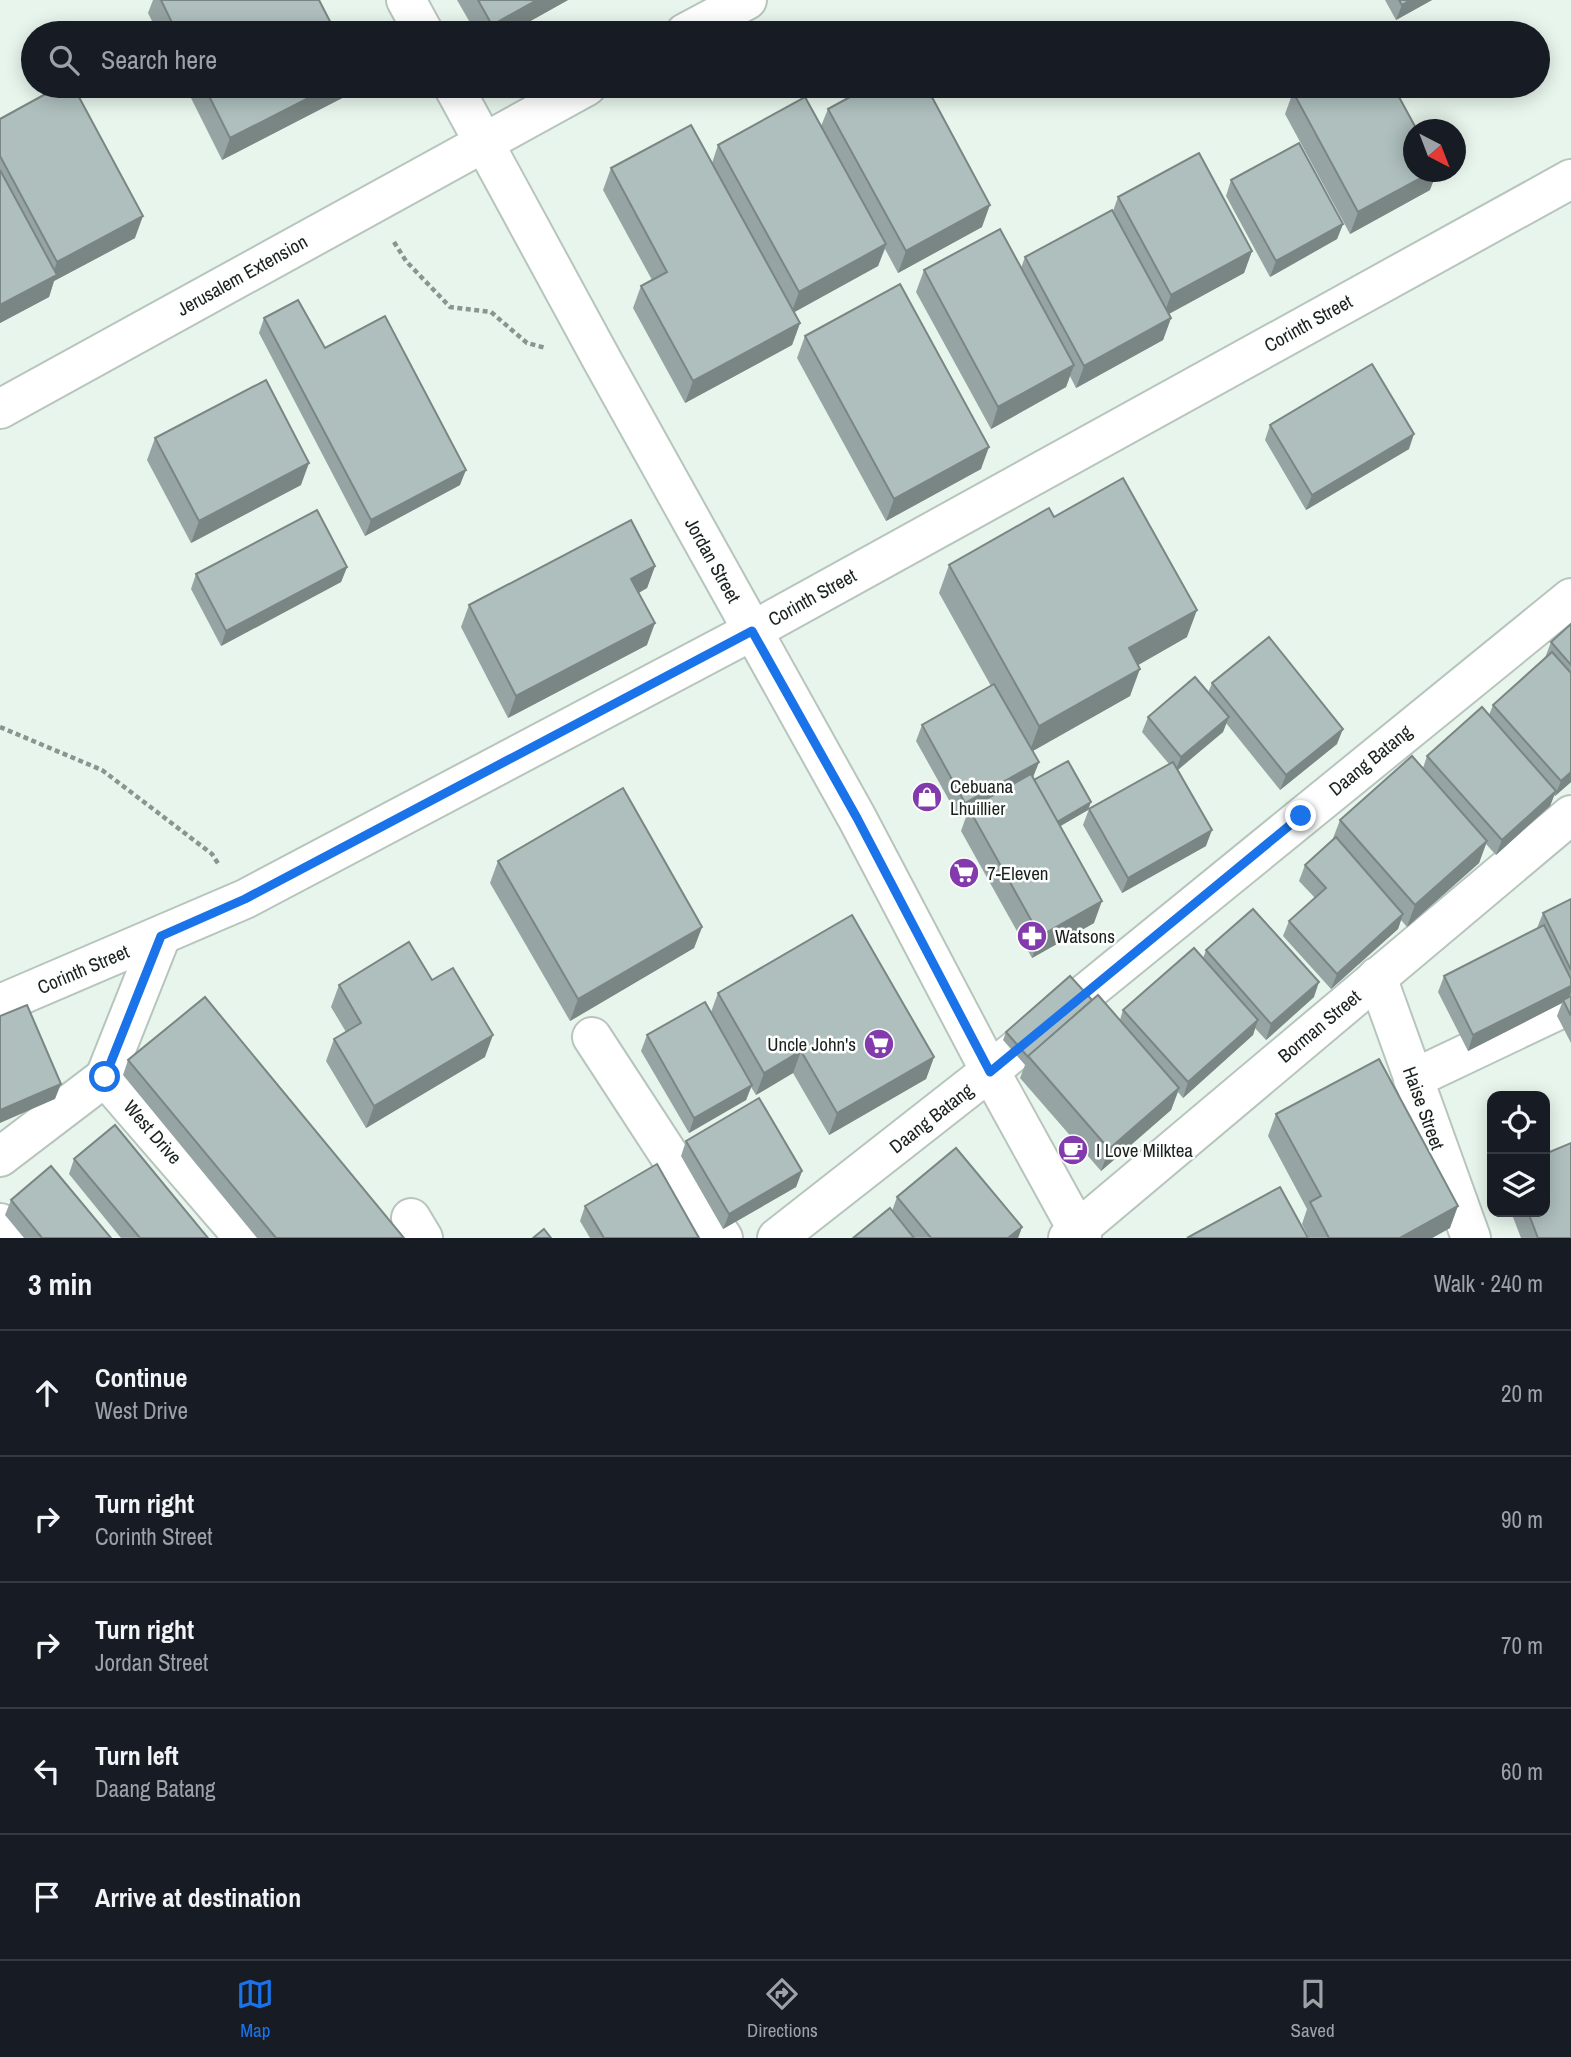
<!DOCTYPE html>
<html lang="en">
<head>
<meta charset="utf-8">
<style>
  :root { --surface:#171b24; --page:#20242c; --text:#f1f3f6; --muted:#9ea1a6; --line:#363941; --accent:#1a73e8 }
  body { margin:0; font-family:"Archivo Narrow",sans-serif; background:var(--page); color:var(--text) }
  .controls { position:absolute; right:21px; bottom:21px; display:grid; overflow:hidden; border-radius:14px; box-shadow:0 4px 18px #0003 }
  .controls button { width:63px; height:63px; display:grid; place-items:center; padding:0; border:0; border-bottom:2px solid var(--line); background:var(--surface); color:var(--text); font:35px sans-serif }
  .compass { position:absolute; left:1403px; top:119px; width:63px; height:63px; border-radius:50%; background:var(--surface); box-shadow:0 4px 18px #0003; rotate:138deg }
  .stop { position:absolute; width:21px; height:21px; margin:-16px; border:5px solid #1a73e8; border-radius:50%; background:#fff }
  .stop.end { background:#1a73e8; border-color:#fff; box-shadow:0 2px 7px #0008 }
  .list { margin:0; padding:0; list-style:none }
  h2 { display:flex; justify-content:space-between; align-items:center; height:91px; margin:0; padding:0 28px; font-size:30px }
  h2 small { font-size:23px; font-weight:400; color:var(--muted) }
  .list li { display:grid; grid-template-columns:46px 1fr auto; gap:21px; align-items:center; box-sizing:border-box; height:126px; padding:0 28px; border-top:2px solid var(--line) }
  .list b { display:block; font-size:26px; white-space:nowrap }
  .list p { margin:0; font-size:23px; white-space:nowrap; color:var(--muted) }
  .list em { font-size:23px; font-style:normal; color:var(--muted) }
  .icon { flex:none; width:38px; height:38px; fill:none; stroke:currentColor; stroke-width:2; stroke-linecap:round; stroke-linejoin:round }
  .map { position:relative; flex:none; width:1571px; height:1238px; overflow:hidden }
  .search { position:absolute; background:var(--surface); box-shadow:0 4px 18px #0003; left:21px; right:21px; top:21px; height:77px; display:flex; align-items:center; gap:18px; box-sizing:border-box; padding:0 24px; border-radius:38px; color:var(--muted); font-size:26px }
  .sheet { height:721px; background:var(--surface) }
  nav { display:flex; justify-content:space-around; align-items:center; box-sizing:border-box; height:98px; border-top:2px solid var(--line); background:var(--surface); font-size:19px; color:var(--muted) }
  nav a { display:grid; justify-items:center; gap:4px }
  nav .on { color:var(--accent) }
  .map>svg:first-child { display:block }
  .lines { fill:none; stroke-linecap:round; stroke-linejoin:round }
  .minor-casing { stroke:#b7c5bd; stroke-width:42 }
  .path { stroke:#8b958f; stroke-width:4.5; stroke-dasharray:5 3.5; stroke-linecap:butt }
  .minor { stroke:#fff; stroke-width:38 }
  .wall { fill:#96a4a3 }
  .shaded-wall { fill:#7a8684 }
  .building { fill:#aebfbd; stroke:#7a8684; stroke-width:2 }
  .route { stroke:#1a73e8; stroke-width:9 }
  .labels { text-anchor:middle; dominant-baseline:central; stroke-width:5; stroke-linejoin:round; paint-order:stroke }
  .street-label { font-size:19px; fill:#1c211e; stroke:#fcfffd }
  .poi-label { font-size:19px; fill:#1c211e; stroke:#fcfffd; text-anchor:start }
</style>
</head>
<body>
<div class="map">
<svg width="1571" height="1238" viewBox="0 0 1571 1238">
  <rect width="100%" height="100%" fill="#e7f5ec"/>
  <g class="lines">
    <!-- minor casing -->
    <g class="minor-casing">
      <g id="minor">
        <polyline points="406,0 424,33"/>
        <polyline points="685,33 747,0"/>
        <polyline points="453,86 602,360 857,818 990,1071 1082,1238"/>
        <polyline points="0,409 587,86"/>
        <polyline points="1377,977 1471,1238"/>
        <polyline points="0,1004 245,899 752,631 1571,179"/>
        <polyline points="592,1037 723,1238"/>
        <polyline points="105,1077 244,1238"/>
        <polyline points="105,1077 161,936"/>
        <polyline points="1413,1079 1571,1004"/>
        <polyline points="0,1157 105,1077"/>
        <polyline points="411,1218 423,1238"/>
        <polyline points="0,1223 12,1238"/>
        <polyline points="777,1238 990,1071 1571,598"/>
        <polyline points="1068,1238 1571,815"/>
      </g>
    </g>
    <!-- path -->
    <g class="path">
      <polyline points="394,242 406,261 450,307 491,312 527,343 546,348"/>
      <polyline points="0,727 102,770 212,854 219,865"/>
    </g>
    <!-- minor -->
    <use href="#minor" class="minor"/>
  </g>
  <!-- wall -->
  <g class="wall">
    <polygon points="153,0 319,0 336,33 158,33 148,13"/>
    <polygon points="457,0 568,0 509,33 476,33"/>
    <polygon points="1385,0 1432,0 1396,20"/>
    <polygon points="185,86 352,86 348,95 222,160"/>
    <polygon points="1293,92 1430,190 1350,234 1285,114"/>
    <polygon points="828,109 982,227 898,273 885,249 878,266 794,312 800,323 792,345 685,403 633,308 641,286 652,280 603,190 611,168 712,163 718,145 821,126"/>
    <polygon points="0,119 135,238 54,281 49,297 0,323"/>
    <polygon points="1231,180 1343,224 1337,239 1270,277 1226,196"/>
    <polygon points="1118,197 1252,251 1244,273 1169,314 1171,318 1163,340 1076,388 1070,376 1066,387 991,429 916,292 924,270 1021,268 1025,257 1113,211"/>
    <polygon points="264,318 325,348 460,485 365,536 259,333"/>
    <polygon points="805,336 981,469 886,521 797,358"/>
    <polygon points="1270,425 1409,449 1306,510 1265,440"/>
    <polygon points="155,438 301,485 191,543 147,460"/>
    <polygon points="1054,517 1187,637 1138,665 1130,696 1033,751 1039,762 1033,777 1034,780 1088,810 1060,826 1094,923 1032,958 961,831 967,814 959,818 916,741 922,725 991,686 939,593 949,565"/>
    <polygon points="655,566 647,588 639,593 647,645 508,718 461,627 469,605"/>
    <polygon points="347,567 341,582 221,646 191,589 196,574"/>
    <polygon points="1571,624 1571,782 1555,796 1554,795 1550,806 1496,855 1486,844 1479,863 1407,927 1401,920 1398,929 1331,989 1283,936 1289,921 1315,898 1299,881 1305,865 1332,841 1340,820 1423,768 1427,756 1489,715 1493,705 1545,658 1551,642"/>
    <polygon points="1212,683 1337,744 1280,790 1226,723 1223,732 1178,770 1206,846 1122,893 1083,825 1089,809 1169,764 1142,732 1148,717 1208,693"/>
    <polygon points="498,861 702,927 694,948 570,1021 490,883"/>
    <polygon points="1571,899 1571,995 1569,997 1571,996 1571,1043 1557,1016 1562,1003 1468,1051 1438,992 1444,976 1537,928 1543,913"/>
    <polygon points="1206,950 1314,997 1266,1040 1255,1028 1253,1035 1183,1098 1178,1092 1171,1110 1101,1171 1020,1078 1025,1065 1003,1040 1006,1032 1092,1000 1120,1020 1123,1010 1203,958"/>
    <polygon points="432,980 485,1057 366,1128 326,1061 334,1039 346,1032 331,1007 339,985"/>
    <polygon points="718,993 934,1057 926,1079 829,1135 793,1073 756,1095 751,1087 746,1100 689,1133 641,1051 647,1035 711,1012"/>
    <polygon points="128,1060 404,1238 257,1238 123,1075"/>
    <polygon points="1276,1114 1450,1228 1432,1238 1309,1238 1302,1224 1307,1209 1268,1136"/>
    <polygon points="686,1141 802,1171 796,1187 723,1229 681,1156"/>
    <polygon points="74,1159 208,1238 121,1238 69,1174"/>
    <polygon points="897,1197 1022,1227 1018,1238 853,1238 892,1211"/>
    <polygon points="11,1200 111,1238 24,1238 5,1215"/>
    <polygon points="585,1206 699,1238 590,1238 580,1221"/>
    <polygon points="1511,1212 1545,1212 1571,1238 1521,1238"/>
  </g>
  <!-- shaded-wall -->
  <g class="shaded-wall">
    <polygon points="537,0 568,0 509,33 489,33 492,25"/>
    <polygon points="1410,0 1432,0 1396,20 1402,5"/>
    <polygon points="332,86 352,86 348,95 222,160 230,138"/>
    <polygon points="1432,172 1437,172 1430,190 1350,234 1358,212"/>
    <polygon points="990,205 982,227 898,273 906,251"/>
    <polygon points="143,216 135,238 54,281 49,297 0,323 0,305 51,278 57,262"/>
    <polygon points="1343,224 1337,239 1270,277 1276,261"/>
    <polygon points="886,244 878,266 791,314 799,292"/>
    <polygon points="1252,251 1244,273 1163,317 1171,295"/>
    <polygon points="1171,318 1163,340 1076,388 1084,366"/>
    <polygon points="800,323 792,345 685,403 693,381"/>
    <polygon points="1074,365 1066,387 991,429 998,407"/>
    <polygon points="1414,434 1409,449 1306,510 1312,495"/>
    <polygon points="989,447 981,469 886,521 894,499"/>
    <polygon points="309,463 301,485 191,543 199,521"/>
    <polygon points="466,470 460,485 365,536 371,520"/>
    <polygon points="655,566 647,588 623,601 631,579"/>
    <polygon points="347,567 341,582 221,646 226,631"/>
    <polygon points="1197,610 1187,637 1119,676 1129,648"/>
    <polygon points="655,623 647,645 508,718 516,696"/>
    <polygon points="1140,669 1130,696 1029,753 1039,726"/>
    <polygon points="1229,717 1223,732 1175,772 1181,757"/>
    <polygon points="1343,729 1337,744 1280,790 1286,775"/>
    <polygon points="1039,762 1033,777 970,812 969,809 967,814 959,818 965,803"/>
    <polygon points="1571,772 1571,782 1555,796 1561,781"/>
    <polygon points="1556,791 1550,806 1496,855 1502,840"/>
    <polygon points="1091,802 1088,810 1052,831 1055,823"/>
    <polygon points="1212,830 1206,846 1122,893 1128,878"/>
    <polygon points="1487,841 1479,863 1407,927 1415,905"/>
    <polygon points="1102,901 1094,923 1032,958 1040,936"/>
    <polygon points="1403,914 1398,929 1331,989 1337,974"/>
    <polygon points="702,927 694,948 570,1021 578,999"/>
    <polygon points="1319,982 1314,997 1266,1040 1271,1024"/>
    <polygon points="1571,986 1571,992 1568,1000 1563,1000 1562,1003 1468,1051 1473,1035"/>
    <polygon points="1258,1020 1253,1035 1183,1098 1188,1082"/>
    <polygon points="493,1035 485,1057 366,1128 374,1106"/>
    <polygon points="801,1051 793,1073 756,1095 764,1073"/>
    <polygon points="934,1057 926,1079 829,1135 837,1113"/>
    <polygon points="61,1084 55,1099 0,1123 0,1110"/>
    <polygon points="752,1085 746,1100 689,1133 694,1118"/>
    <polygon points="1179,1088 1171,1110 1101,1171 1109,1149"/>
    <polygon points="802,1171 796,1187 723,1229 729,1214"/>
    <polygon points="1458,1206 1450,1228 1432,1238 1400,1238"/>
    <polygon points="1022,1227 1018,1238 1008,1238"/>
  </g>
  <!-- building -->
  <g class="building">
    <polygon points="161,0 319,0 336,33 177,33"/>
    <polygon points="478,0 537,0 492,25"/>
    <polygon points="1399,0 1410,0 1402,5"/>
    <polygon points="60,86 73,86 143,216 57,262 0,156 0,119"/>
    <polygon points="204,86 332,86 230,138"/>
    <polygon points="870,86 926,86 990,205 906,251 828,109"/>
    <polygon points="1304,86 1393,86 1417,130 1413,130 1413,172 1432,172 1358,212 1293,92"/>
    <polygon points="805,97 886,244 799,292 718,145"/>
    <polygon points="691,125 800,323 693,381 641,286 667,272 611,168"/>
    <polygon points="1299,143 1343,224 1276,261 1231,180"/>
    <polygon points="1199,153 1252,251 1171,295 1118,197"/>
    <polygon points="0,170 57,275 0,305"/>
    <polygon points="1112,210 1171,318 1084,366 1025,257"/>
    <polygon points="1000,229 1074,365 998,407 924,270"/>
    <polygon points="900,284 989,447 894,499 805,336"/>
    <polygon points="298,300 325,348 385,316 466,470 371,520 264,318"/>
    <polygon points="1372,364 1414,434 1312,495 1270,425"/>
    <polygon points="266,380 309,463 199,521 155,438"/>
    <polygon points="1123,478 1197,610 1129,648 1140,669 1039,726 949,565 1049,508 1054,517"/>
    <polygon points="317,510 347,567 226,631 196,574"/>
    <polygon points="631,520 655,566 631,579 655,623 516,696 469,605"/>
    <polygon points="1571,624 1571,665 1551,642"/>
    <polygon points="1269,637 1343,729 1286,775 1212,683"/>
    <polygon points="1552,652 1571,673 1571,772 1561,781 1493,705"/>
    <polygon points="1195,677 1229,717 1181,757 1148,717"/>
    <polygon points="994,684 1039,762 965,803 922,725"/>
    <polygon points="1482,707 1556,791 1502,840 1427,756"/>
    <polygon points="1412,756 1487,841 1415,905 1340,820"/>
    <polygon points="1068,761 1091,802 1057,822 1034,780"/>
    <polygon points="1173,762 1212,830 1128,878 1089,809"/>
    <polygon points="1031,774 1102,901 1040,936 969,809"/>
    <polygon points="623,788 702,927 578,999 498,861"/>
    <polygon points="1336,837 1403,914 1337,974 1289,921 1326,888 1305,865"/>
    <polygon points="1571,899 1571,970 1543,913"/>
    <polygon points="1253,909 1319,982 1271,1024 1206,950"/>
    <polygon points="852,915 934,1057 837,1113 801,1051 764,1073 718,993"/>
    <polygon points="1544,925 1571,979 1571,986 1473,1035 1444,976"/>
    <polygon points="409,942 432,980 453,968 493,1035 374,1106 334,1039 361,1023 339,985"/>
    <polygon points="1194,948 1258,1020 1188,1082 1123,1010"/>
    <polygon points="1070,976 1092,1000 1028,1057 1006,1032"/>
    <polygon points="1098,995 1179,1088 1109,1149 1028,1056"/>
    <polygon points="1571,996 1571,1016 1563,1000"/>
    <polygon points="205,997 404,1238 276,1238 128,1060"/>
    <polygon points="705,1002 752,1085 694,1118 647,1035"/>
    <polygon points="27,1005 61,1084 0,1110 0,1016"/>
    <polygon points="1379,1059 1458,1206 1400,1238 1329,1238 1310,1202 1321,1196 1276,1114"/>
    <polygon points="759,1098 802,1171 729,1214 686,1141"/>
    <polygon points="115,1125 208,1238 140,1238 74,1159"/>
    <polygon points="1571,1143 1571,1238 1538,1238 1528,1212 1545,1212 1545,1154"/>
    <polygon points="956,1148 1022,1227 1008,1238 931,1238 897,1197"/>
    <polygon points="657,1164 699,1238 604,1238 585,1206"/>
    <polygon points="51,1166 111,1238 42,1238 11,1200"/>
    <polygon points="1280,1187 1308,1238 1187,1238"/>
    <polygon points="890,1208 914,1238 853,1238"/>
    <polygon points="544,1229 551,1238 533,1238"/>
  </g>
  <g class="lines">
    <!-- route -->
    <polyline class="route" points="105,1077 161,936 245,899 752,631 857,818 990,1072 1301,816"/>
  </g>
  <!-- icons -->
  <defs>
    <g id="shop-disc" transform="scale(1.575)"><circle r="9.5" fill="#823aad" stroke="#fcfffd"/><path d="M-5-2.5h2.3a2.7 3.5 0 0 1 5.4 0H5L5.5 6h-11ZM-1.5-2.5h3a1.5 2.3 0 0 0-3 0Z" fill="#fff"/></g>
    <g id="supermarket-disc" transform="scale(1.575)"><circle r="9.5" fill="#823aad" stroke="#fcfffd"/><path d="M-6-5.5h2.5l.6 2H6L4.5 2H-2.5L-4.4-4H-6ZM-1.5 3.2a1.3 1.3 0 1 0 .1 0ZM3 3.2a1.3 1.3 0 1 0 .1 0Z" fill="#fff"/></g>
    <g id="pharmacy-disc" transform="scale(1.575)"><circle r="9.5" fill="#823aad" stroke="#fcfffd"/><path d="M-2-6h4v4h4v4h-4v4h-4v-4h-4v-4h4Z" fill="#fff"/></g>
    <g id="cafe-disc" transform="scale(1.575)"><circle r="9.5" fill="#823aad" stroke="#fcfffd"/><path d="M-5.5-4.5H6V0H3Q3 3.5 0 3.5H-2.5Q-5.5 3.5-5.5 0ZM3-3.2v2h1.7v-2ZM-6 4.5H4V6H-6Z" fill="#fff"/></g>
  </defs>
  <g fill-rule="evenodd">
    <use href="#shop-disc" x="927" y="797"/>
    <use href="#supermarket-disc" x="964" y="873"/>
    <use href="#pharmacy-disc" x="1032" y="936"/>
    <use href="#supermarket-disc" x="879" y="1044"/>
    <use href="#cafe-disc" x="1073" y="1150"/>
  </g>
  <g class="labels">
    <!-- street labels -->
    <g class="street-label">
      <text transform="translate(242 275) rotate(-29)">Jerusalem Extension</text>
      <text transform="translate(1308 323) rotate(-29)">Corinth Street</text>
      <text transform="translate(713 560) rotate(61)">Jordan Street</text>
      <text transform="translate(812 597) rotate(-29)">Corinth Street</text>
      <text transform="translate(1370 760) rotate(-39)">Daang Batang</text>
      <text transform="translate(83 969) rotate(-23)">Corinth Street</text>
      <text transform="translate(1319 1026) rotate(-40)">Borman Street</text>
      <text transform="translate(1424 1108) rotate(70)">Haise Street</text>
      <text transform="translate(931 1118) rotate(-38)">Daang Batang</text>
      <text transform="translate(153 1132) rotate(49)">West Drive</text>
    </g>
    <!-- poi labels -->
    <g class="poi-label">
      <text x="950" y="786">Cebuana<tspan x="950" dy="22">Lhuillier</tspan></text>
      <text x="987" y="873">7-Eleven</text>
      <text x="1055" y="936">Watsons</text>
      <text x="856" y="1044" text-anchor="end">Uncle John's</text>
      <text x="1096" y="1150">I Love Milktea</text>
    </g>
  </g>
</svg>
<div class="controls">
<button><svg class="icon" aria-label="locate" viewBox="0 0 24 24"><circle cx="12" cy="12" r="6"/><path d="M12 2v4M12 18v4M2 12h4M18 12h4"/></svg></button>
<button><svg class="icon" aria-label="layers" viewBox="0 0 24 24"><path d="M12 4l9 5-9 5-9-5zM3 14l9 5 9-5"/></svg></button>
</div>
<svg class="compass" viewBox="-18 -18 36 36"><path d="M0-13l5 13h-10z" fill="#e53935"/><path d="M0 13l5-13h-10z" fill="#9ea1a6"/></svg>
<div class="stop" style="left:105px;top:1077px"></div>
<div class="stop end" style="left:1301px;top:816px"></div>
<div class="search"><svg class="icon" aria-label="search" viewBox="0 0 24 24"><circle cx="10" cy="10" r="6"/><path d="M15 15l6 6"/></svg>Search here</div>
</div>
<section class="sheet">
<h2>3 min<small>Walk · 240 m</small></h2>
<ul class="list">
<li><svg class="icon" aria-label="ahead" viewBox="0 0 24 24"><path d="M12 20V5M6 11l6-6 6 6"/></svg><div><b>Continue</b><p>West Drive</p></div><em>20 m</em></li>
<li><svg class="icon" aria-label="right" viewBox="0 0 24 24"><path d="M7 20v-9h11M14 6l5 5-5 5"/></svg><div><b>Turn right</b><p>Corinth Street</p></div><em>90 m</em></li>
<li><svg class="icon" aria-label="right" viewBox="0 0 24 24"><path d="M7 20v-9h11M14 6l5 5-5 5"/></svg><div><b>Turn right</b><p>Jordan Street</p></div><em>70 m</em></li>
<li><svg class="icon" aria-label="left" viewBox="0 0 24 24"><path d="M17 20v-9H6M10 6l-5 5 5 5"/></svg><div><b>Turn left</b><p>Daang Batang</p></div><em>60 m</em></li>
<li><svg class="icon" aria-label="arrive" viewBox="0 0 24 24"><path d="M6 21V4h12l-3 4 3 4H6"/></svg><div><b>Arrive at destination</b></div></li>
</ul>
</section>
<nav>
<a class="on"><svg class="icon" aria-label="map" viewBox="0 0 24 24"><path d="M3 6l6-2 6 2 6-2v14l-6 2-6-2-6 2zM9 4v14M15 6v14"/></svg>Map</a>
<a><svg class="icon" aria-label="directions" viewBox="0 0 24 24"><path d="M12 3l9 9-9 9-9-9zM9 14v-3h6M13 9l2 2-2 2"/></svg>Directions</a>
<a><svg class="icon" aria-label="saved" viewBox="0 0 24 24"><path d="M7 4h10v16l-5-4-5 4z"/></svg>Saved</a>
</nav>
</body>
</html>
